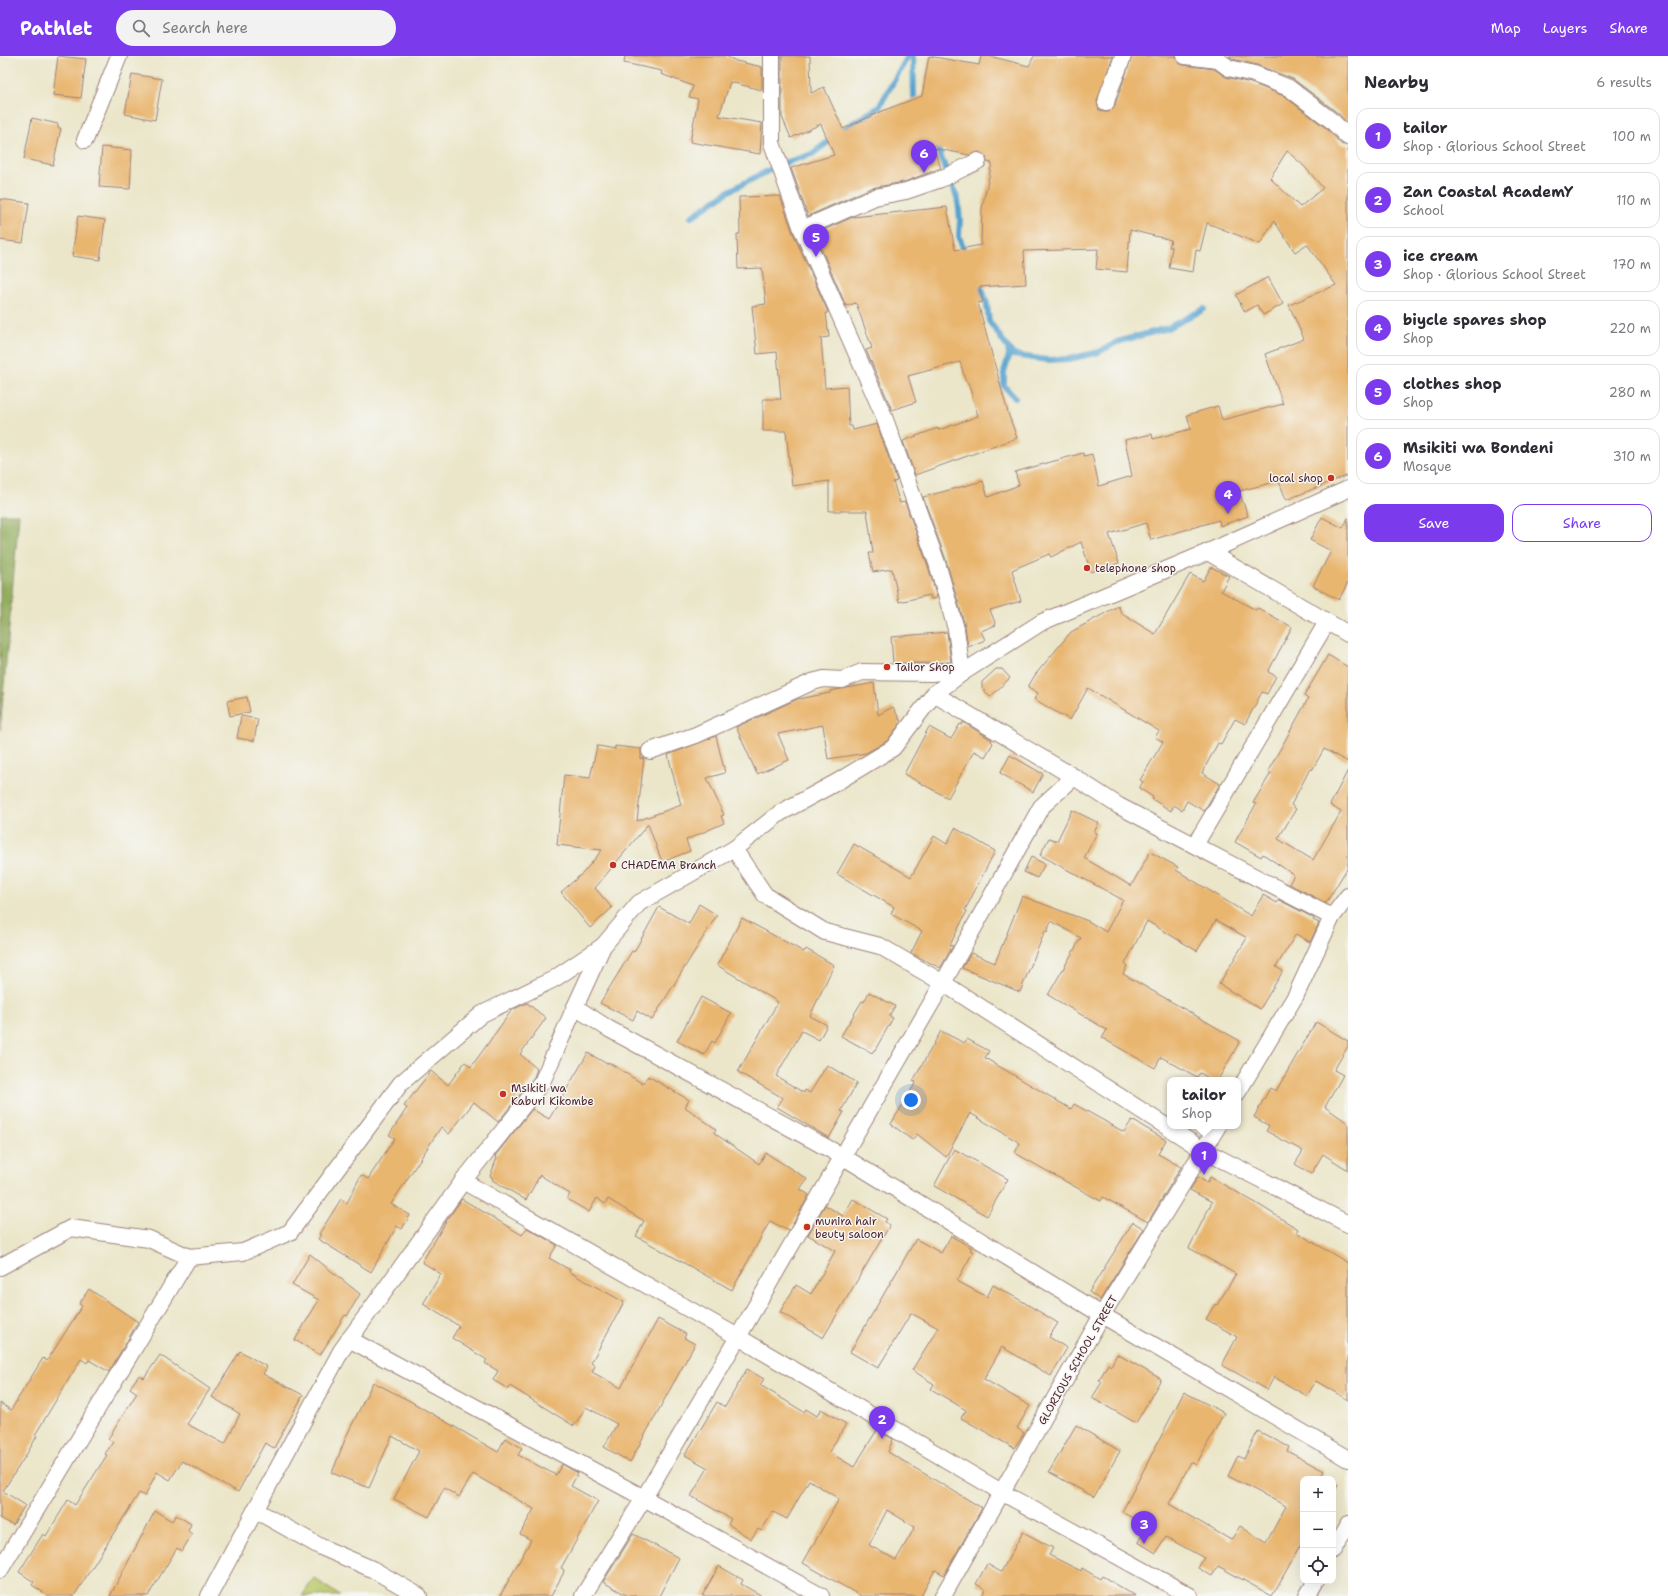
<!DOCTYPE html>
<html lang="en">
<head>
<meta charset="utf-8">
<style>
  :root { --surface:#fff; --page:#f2f2f3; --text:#2b2b33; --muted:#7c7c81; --line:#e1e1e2; --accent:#7c3aed }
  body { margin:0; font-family:"Shantell Sans",sans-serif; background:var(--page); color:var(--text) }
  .controls { position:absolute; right:12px; bottom:12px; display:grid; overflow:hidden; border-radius:8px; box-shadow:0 4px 16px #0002 }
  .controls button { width:36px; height:36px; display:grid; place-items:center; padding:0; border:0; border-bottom:1px solid var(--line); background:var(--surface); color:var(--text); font:20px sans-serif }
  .you { position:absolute; left:911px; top:1044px; width:14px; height:14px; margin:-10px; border:3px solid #fff; border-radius:50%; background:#1a73e8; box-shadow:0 0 0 6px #1a73e833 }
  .badge { display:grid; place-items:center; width:26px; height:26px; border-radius:50%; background:var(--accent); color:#fff; font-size:13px; font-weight:700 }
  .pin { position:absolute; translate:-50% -33px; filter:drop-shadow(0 1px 2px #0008) }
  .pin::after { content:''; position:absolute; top:21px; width:14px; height:12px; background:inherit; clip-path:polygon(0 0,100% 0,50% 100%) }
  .popup { position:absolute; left:1167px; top:1021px; width:74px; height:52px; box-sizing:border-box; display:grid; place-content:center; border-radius:8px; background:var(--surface); filter:drop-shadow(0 1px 3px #0005); font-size:13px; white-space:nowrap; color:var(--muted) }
  .popup b { font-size:15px; color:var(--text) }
  .popup::after { content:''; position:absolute; left:50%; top:100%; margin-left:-8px; border:8px solid transparent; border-top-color:var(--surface) }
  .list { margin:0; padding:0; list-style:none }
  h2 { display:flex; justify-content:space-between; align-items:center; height:52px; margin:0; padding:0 16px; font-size:17px }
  h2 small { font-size:13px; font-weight:400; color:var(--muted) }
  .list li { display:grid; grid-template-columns:26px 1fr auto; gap:12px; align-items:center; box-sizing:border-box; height:56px; margin:0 8px 8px; padding:0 8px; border:1px solid var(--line); border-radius:12px }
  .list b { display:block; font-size:15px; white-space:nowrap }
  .list p { margin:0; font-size:13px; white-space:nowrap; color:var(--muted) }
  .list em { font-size:13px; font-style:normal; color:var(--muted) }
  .actions { display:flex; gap:8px; padding:12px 16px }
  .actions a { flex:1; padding:9px 0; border:1px solid var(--accent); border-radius:12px; text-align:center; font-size:14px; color:var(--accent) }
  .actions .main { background:var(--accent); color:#fff }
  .icon { flex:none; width:22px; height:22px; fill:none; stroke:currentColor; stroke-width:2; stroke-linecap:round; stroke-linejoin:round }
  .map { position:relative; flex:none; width:1348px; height:1540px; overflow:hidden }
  header { display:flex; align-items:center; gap:24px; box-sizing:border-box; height:56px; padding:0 20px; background:var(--accent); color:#fff }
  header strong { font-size:19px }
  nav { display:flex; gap:22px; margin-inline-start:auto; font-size:14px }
  .search { width:280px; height:36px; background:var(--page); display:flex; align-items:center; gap:10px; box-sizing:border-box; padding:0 14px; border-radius:22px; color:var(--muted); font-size:15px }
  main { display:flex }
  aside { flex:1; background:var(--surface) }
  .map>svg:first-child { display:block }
  .green { fill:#bac96b; stroke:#82744b }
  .forest { fill:#93ad5f; stroke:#6e6645 }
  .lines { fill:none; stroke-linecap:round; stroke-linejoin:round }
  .stream { stroke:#57a2cf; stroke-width:6 }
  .building { fill:#e9b670; fill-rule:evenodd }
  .street-casing { stroke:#9a827a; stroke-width:18 }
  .street { stroke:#fff; stroke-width:16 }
  .poi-dot { fill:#c8321e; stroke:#f6f6f2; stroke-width:1.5 }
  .labels { text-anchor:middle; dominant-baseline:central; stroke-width:3; stroke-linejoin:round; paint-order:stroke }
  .poi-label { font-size:11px; fill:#4a1f2b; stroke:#f6f6f2; text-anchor:start }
  .street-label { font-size:11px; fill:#4a1f2b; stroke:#f6f6f2 }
</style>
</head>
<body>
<header>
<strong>Pathlet</strong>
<div class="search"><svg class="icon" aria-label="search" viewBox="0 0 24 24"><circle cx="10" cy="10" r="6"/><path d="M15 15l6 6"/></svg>Search here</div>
<nav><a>Map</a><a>Layers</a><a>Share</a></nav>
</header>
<main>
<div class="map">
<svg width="1348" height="1540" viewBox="0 0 1348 1540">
  <rect width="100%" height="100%" fill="#f6f6f2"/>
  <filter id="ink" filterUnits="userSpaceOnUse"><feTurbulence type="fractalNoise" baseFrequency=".025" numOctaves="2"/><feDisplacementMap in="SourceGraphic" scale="8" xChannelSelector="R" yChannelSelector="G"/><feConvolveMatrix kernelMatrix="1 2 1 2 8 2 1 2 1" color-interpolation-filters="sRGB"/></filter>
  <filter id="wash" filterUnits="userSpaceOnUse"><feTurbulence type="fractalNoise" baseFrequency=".012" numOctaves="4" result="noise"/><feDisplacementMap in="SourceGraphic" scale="16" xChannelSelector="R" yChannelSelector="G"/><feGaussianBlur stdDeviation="0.9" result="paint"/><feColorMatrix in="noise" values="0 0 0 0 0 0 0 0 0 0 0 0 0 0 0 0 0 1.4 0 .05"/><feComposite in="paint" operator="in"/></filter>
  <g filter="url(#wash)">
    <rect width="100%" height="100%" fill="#ebe6c9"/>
    <!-- green -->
    <polygon class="green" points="314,1522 340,1540 302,1540"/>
    <!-- forest -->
    <polygon class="forest" points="0,458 19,458 0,674"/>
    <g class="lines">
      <!-- stream -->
      <g class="stream">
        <polyline points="913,0 914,41 918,50"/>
        <polyline points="935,86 958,144 960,164 959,180 965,199"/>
        <polyline points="691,161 729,135 781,108 812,98 853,67 879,51 908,0"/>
        <polyline points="979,224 987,248 989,265 1008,292 1009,299 1004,316 1004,330 1015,342"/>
        <polyline points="1009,293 1013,299 1047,304 1069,303 1099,296 1117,286 1168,272 1204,253"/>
      </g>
    </g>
    <g id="blocks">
      <!-- building -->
      <g class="building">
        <polygon points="58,0 86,3 81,42 53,39"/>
        <polygon points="625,0 726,0 736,5 762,11 762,34 730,26 719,60 762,67 760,98 690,86 698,43 689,41 693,30 661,18 662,15 624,7"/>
        <path d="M782,0H810L811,37L824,31L843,73L882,55L922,40L929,0L979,9L981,0H989L1029,10L1034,0H1113L1097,45L1099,54L1104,56H1109L1115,49L1132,0H1176L1179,7L1183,9L1214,13L1226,21L1251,27L1284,40L1326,72L1341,88L1348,90V419L1286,444L1279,425L1239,435L1248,460L1220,470L1219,464L1151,484L1146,467L1109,478L1119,507L1091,516L1081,486L1051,501L1049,498L1012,514L1021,545L990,554L996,569L981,575L985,584L968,591L965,570L946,504L923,441L983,425L988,441L1019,429L1015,416L1083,397L1084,400L1092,398L1099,430L1132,420L1125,384L1152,378L1153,383L1191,373L1187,359L1218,350L1222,364L1283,348L1265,298L1304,283L1289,249L1336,229L1307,188L1295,196L1274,165L1260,188L1207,167L1200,195L1196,194L1193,216L1169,212L1172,191H1169L1171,184L1130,174L1127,216L1096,213L1098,193L1024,195L1026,228L979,231L983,246L978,247L1008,357L1017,382L915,419L903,385L938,372V374L942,373L978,360L968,326H966L960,306L908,320L916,346L892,354L866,294L872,292L856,247L846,250L815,178L853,161L947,151L955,194L981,189L982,152L992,107L987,106L986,101L979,96L969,99L933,92L941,112L904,126L871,132L808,160L791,112L834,99L821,68L791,82L782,61ZM1287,95L1305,111L1323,132L1300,151L1270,122Z"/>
        <polygon points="1229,0 1348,0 1348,68 1338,57 1293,23 1257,9 1233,3"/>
        <polygon points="132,18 162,23 155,64 125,58"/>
        <polygon points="32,62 58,68 58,72 61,72 53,109 24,103"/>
        <polygon points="102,91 132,94 130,133 99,131"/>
        <polygon points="780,140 793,177 828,256 826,257 829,281 821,282 825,332 847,330 849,370 852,370 853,374 877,368 897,425 893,426 900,447 905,446 928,510 937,542 931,543 930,539 899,546 892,513 873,516 869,497 873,497 867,455 829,455 829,425 792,430 786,375 763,375 763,343 781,343 777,296 757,298 752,250 766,248 762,212 738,213 737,178 740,178 739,141"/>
        <polygon points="0,143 29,147 23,187 0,184"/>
        <polygon points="78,160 105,164 100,204 72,200"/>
        <polygon points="1268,221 1283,248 1263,259 1257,249 1245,256 1236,239"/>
        <polygon points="1322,461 1343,472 1348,462 1348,526 1339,544 1313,530 1331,495 1310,484"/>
        <polygon points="1211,511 1229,520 1221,535 1256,554 1258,552 1292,571 1268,616 1276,620 1267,638 1262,636 1245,668 1235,663 1221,688 1218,687 1202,717 1220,728 1204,755 1187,745 1182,754 1174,749 1171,755 1152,743 1153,741 1139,732 1143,726 1140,724 1163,686 1155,681 1159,675 1088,632 1070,664 1034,643 1038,637 1028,631 1035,619 1071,576 1118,550 1122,558 1155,578 1190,518 1203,525"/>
        <polygon points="947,576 951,606 931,607 893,607 891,581"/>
        <polygon points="1328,599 1348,611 1348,706 1324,693 1312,714 1310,713 1291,749 1296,753 1278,783 1313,804 1341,756 1330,749 1348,714 1348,811 1326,847 1289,828 1294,819 1263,798 1261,801 1235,786 1256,748 1253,747 1271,717 1268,715 1308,643 1304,640"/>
        <polygon points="996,613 1002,613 1010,622 990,641 982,632 982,626"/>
        <polygon points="874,627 878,659 893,651 901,666 887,685 866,697 828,703 823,669 778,678 789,704 757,718 736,671 798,643 830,637 830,635"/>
        <polygon points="247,641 250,656 230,660 227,645"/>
        <polygon points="241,660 258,663 254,685 237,682"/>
        <polygon points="963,666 992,684 991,685 993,687 985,701 974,695 948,742 904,718 929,671 951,683 960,668 962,669"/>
        <polygon points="716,680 725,717 707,722 724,759 721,760 724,767 686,784 690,795 662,806 648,768 595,832 612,852 590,872 561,836 583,817 602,794 557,789 564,719 590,722 597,690 599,690 615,693 615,690 641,693 641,703 644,702 637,765 681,749 668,699"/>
        <polygon points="1010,699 1043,718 1033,736 1000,717"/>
        <polygon points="1072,754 1099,767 1094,776 1097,777 1084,802 1131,830 1150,796 1178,811 1176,814 1251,860 1263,839 1277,847 1279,844 1314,862 1313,864 1319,867 1310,886 1296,878 1276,911 1283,915 1260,953 1219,928 1247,882 1216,864 1197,895 1147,865 1125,908 1127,910 1123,918 1240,985 1218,1024 1212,1024 1200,1017 1197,1021 1161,1001 1155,1012 1102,982 1107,974 1048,939 1081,882 1051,865 1047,876 1045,875 1020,936 962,912 971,897 995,907 1022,840 1088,865 1106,876 1123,844 1040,799 1049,782 1057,785"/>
        <polygon points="955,772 995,795 965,854 967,855 950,889 953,890 940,912 911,897 922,875 891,858 894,851 837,818 854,788 911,821 934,780 947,788"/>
        <polygon points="1031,801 1045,808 1037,822 1024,816"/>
        <polygon points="699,848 717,859 652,964 637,955 633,964 600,947 632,895 634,896 659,851 689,868"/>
        <polygon points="742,862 804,896 806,893 834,909 810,960 827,969 819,984 802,975 776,1020 804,1037 805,1034 810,1037 827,1009 857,1027 841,1055 844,1056 829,1082 777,1051 783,1042 738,1016 778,946 717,909"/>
        <polygon points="869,936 895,950 889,960 893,962 875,994 874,994 872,997 841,980 862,945 864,946"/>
        <polygon points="701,941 731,957 715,987 712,985 704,999 677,985"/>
        <polygon points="527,947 546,962 520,998 537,1013 534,1021 498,1066 474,1046 449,1078 441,1071 391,1148 410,1159 402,1173 397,1170 371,1216 318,1183 321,1179 319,1178 341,1143 347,1147 361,1119 368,1123 395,1082 389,1079 407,1052 404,1050 431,1015 448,1029 465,1006 471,1011 512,954"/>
        <polygon points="1316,966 1348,985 1348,990 1334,1014 1343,1019 1325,1051 1348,1067 1348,1114 1323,1098 1311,1118 1295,1108 1303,1095 1266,1075 1269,1070 1254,1061 1270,1032 1276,1035"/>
        <polygon points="941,975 964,987 967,983 989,995 985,1002 1071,1053 1074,1048 1124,1076 1132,1064 1166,1084 1158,1098 1181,1111 1148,1166 1103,1141 1101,1145 1088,1138 1015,1097 1020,1087 970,1057 946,1101 917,1078 912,1084 891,1068 916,1026 913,1025"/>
        <polygon points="588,997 607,1008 608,1006 643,1028 648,1020 689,1044 685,1051 716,1073 714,1077 759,1108 766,1097 807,1123 800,1133 809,1139 789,1175 770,1165 732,1234 636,1180 644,1165 608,1143 605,1148 597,1142 589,1156 567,1143 570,1138 540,1119 526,1144 492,1124 493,1122 490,1120 497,1102 495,1100 532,1053 549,1063"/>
        <polygon points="954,1093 1008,1123 987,1160 934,1130"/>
        <polygon points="1198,1121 1207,1127 1210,1121 1256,1147 1298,1173 1296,1176 1348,1207 1348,1344 1316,1325 1307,1340 1274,1321 1267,1334 1222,1309 1237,1281 1206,1263 1215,1248 1217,1249 1236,1218 1189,1192 1212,1146 1190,1134"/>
        <polygon points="462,1143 522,1179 527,1172 557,1189 549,1202 570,1214 569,1216 624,1246 591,1307 595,1310 592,1316 621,1332 658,1263 686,1278 684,1282 695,1288 630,1406 604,1391 617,1368 586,1351 574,1370 510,1330 508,1333 493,1324 498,1315 485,1307 487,1304 452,1282 459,1270 423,1248 441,1218 422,1206 447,1164"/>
        <polygon points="853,1143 887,1163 885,1166 890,1169 823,1282 780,1256 796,1229 811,1238 835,1195 808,1179 825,1149 843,1160"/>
        <polygon points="1133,1166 1144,1173 1100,1244 1089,1236"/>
        <polygon points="951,1180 972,1192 970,1194 973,1196 957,1225 987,1241 993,1229 1020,1244 1058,1267 1049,1281 1067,1292 1051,1320 1002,1291 984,1323 1030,1350 1017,1372 1024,1377 1014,1392 961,1362 966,1354 931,1333 934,1328 912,1314 938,1272 911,1257 878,1312 850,1296 916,1183 941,1197"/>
        <polygon points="310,1198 360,1238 347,1260 345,1259 320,1299 295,1284 319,1244 292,1229"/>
        <polygon points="89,1233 138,1266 109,1316 89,1304 87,1307 81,1303 35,1379 37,1380 28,1396 3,1435 25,1449 13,1469 0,1462 0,1347 11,1354 43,1302 47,1305 82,1250 79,1248"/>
        <polygon points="240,1295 267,1311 263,1318 303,1339 274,1392 265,1387 238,1436 182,1405 170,1424 157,1416 145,1440 139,1437 74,1540 49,1540 32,1529 34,1526 19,1516 43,1478 46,1480 68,1444 75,1449 107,1399 105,1398 113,1386 108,1383 137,1337 130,1332 139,1319 144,1322 160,1299 210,1333 187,1368 225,1388 240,1358 212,1341"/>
        <polygon points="1117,1298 1161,1323 1136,1367 1092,1342 1102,1326 1099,1324 1108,1308 1111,1310"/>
        <path d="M747,1313L764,1323L760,1329L804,1356L806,1353L817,1360L821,1353L846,1368L829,1396L854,1411L877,1374L893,1383L888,1396L982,1452L944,1519L935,1514L921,1540H861L803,1507L839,1443L809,1424L787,1463L773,1456L761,1475L758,1473L751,1483L728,1468L731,1463L691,1440L708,1412L685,1399L717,1346L725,1351ZM887,1454L915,1471L896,1504L869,1489Z"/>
        <polygon points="373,1326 410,1345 498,1396 505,1382 522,1392 518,1399 556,1419 562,1408 578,1417 571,1430 598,1445 561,1512 564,1514 563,1518 551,1540 500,1540 531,1484 520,1478 534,1453 473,1418 459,1441 444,1432 429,1461 394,1443 419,1395 392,1380 369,1432 332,1417 346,1381"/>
        <polygon points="1184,1336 1224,1357 1196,1409 1191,1406 1169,1448 1231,1484 1240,1470 1266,1487 1286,1450 1228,1420 1238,1400 1244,1403 1258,1375 1289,1391 1287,1395 1324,1415 1321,1420 1326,1423 1303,1423 1303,1485 1272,1540 1218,1510 1212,1520 1198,1512 1204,1502 1166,1481 1156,1497 1138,1486 1147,1470 1122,1456"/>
        <polygon points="1076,1369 1120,1395 1094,1441 1049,1416"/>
        <polygon points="1333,1427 1338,1429 1333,1439"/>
        <polygon points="155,1455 172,1465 176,1459 191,1468 188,1475 192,1478 182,1495 177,1492 148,1540 110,1540"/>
        <polygon points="1023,1476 1053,1492 1049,1499 1081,1515 1082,1512 1100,1523 1102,1520 1136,1540 982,1540 985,1533 976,1528 987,1508 1001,1516"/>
        <polygon points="633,1478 679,1502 659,1540 628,1540 603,1526"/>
        <polygon points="719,1510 743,1524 741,1528 762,1540 702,1540"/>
      </g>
    </g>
  </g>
  <g filter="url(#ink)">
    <use href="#blocks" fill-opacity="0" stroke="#9a827a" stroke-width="1"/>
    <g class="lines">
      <!-- street casing -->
      <g class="street-casing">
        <g id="street">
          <polyline points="772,0 772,87 802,173 883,358 937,507 956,573 962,617"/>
          <polyline points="1185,0 1218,4 1229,12 1254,18 1289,32 1332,65 1348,81"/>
          <path d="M1106,47C1109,30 1118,17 1123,0"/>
          <polyline points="85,84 119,0"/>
          <polyline points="802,173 875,141 906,135 941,123 978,105"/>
          <polyline points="1348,433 1208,496 1042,566 962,617 934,638 893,692 837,726 780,757 734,793 639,847 603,890 575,951 609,973 842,1100 1102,1259 1348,1403"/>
          <polyline points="1208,496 1348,578"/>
          <polyline points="934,638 1074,721 1119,750 1332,861"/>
          <polyline points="650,695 696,679 812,626 824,623 842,624 862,616 931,617 952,615 962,617"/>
          <polyline points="1195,789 1327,566"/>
          <polyline points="734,793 765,839 825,876 880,890 943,927 1203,1094 1348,1168"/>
          <polyline points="1238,1036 1296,939 1332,861 1348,840"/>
          <polyline points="463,1125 738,1281 1003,1437 1190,1540"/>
          <polyline points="0,1211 71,1172 149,1183 189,1201 243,1196 290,1176 401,1027 482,958 554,923 603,890"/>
          <polyline points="349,1283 644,1442 821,1540"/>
          <polyline points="255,1454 321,1491 372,1513 419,1540"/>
          <polyline points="1333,1494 1348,1468"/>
          <polyline points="0,1514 189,1201"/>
          <polyline points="209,1540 341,1295 463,1125 542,1026 575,951"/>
          <polyline points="583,1540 644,1442 738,1281 943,927 1041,751 1074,721"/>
          <polyline points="943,1540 1102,1259 1218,1070"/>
          <polyline points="1307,1540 1316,1525"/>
        </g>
      </g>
      <!-- street -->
      <use href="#street" class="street"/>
    </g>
  </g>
  <!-- markers -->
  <g class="poi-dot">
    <circle cx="1331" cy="422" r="4"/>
    <circle cx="1087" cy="512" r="4"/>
    <circle cx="887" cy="611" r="4"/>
    <circle cx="613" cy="809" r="4"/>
    <circle cx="503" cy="1038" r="4"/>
    <circle cx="807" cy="1171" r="4"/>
  </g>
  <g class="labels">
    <!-- poi labels -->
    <g class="poi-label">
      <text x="1323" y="422" text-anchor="end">local shop</text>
      <text x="1095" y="512">telephone shop</text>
      <text x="895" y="611">Tailor Shop</text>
      <text x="621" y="809">CHADEMA Branch</text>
      <text x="511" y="1032">Msikiti wa<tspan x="511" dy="13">Kaburi Kikombe</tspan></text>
      <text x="815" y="1165">munira hair<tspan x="815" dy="13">beuty saloon</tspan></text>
    </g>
    <!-- street labels -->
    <g class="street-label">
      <text transform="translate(1078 1304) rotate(-60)">GLORIOUS SCHOOL STREET</text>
    </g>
  </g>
</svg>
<div class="controls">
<button>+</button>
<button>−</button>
<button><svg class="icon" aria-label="locate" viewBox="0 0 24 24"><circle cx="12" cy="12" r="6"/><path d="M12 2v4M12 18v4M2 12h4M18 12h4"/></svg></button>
</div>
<div class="you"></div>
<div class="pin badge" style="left:1204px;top:1119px">1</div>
<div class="popup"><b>tailor</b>Shop</div>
<div class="pin badge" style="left:882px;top:1383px">2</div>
<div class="pin badge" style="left:1144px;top:1488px">3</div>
<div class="pin badge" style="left:1228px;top:458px">4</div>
<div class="pin badge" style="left:816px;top:201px">5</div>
<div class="pin badge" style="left:924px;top:117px">6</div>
</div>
<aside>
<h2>Nearby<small>6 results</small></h2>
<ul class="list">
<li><span class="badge">1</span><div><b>tailor</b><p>Shop · Glorious School Street</p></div><em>100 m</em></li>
<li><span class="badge">2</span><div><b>Zan Coastal AcademY</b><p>School</p></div><em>110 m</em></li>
<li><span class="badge">3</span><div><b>ice cream</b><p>Shop · Glorious School Street</p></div><em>170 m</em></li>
<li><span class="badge">4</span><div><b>biycle spares shop</b><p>Shop</p></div><em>220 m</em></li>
<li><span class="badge">5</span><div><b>clothes shop</b><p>Shop</p></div><em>280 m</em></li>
<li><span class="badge">6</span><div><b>Msikiti wa Bondeni</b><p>Mosque</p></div><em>310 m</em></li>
</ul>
<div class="actions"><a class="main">Save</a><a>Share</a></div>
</aside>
</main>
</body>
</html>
